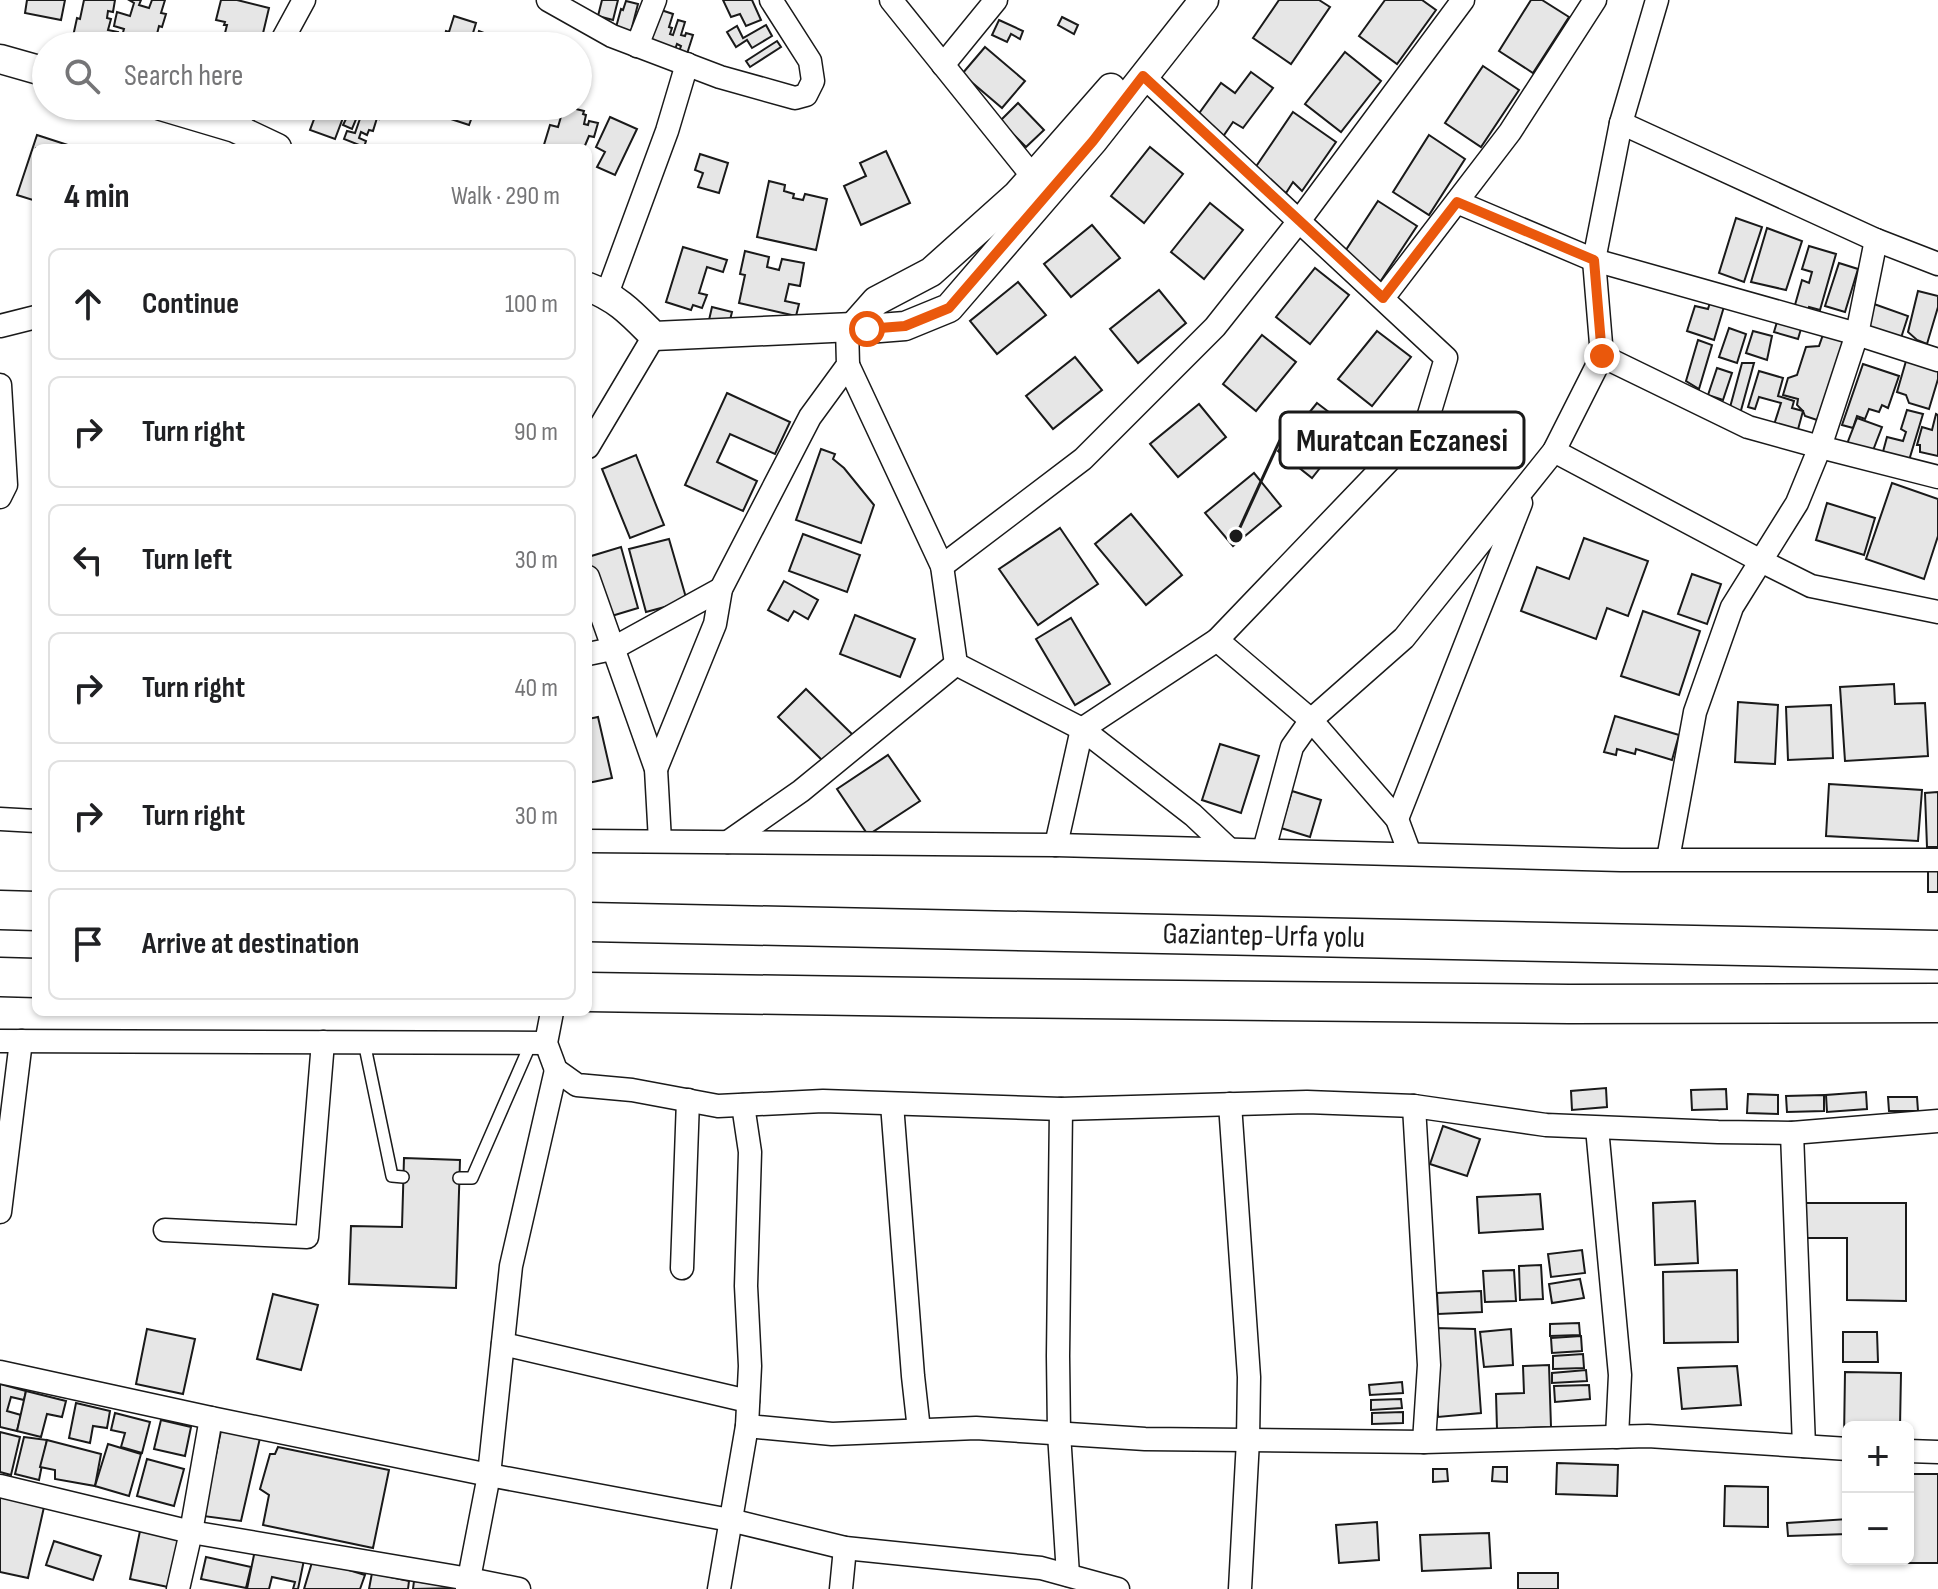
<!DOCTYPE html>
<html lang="en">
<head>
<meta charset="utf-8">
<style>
  :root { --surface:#fff; --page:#f6f6f6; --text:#202124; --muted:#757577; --line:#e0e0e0 }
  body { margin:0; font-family:"Sofia Sans Condensed",sans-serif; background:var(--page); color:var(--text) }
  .controls { position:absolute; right:24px; bottom:24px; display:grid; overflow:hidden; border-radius:12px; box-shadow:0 2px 6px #0004 }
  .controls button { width:72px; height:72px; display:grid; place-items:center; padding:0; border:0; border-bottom:2px solid var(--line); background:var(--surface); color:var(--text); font:40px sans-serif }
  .stop { position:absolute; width:24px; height:24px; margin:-18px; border:6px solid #ea580c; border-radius:50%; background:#fff }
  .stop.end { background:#ea580c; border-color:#fff; box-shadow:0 2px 8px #0008 }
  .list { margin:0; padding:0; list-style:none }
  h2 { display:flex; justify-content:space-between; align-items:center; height:104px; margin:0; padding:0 32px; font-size:34px }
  h2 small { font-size:26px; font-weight:400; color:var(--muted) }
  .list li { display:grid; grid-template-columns:52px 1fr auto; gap:24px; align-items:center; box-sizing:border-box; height:112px; margin:0 16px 16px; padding:0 16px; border:2px solid var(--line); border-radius:12px }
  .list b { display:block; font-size:30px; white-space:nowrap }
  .list em { font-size:26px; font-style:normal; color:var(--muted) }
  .icon { flex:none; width:44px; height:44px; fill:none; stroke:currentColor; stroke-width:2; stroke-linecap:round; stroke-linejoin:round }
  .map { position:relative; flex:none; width:1938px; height:1589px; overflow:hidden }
  .search { position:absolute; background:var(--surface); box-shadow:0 2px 6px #0004; left:32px; top:32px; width:560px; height:88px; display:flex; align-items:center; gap:20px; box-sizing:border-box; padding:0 28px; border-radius:44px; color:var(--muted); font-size:30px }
  .panel { position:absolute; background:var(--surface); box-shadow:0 2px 6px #0004; left:32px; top:144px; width:560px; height:872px; border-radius:12px }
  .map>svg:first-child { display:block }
  .building { fill:#e6e6e6; stroke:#1a1a1a; stroke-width:2 }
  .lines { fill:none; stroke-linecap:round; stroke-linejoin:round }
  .service-casing { stroke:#1a1a1a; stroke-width:14 }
  .minor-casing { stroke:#1a1a1a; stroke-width:25 }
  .tertiary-casing { stroke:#1a1a1a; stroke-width:31 }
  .trunk-casing { stroke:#1a1a1a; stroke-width:41 }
  .service { stroke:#fff; stroke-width:11 }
  .minor { stroke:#fff; stroke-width:22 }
  .tertiary { stroke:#fff; stroke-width:28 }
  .trunk { stroke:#fff; stroke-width:38 }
  .route { stroke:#ea580c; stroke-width:10 }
  .labels { text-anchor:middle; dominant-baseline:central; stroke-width:6; stroke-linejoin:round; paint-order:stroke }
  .street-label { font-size:30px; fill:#1a1a1a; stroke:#fff }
  .leader { fill:none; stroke:#1a1a1a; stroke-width:3 }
  .callout-dot { fill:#1a1a1a; stroke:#fff; stroke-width:3 }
  .callout { fill:#fff; stroke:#1a1a1a; stroke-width:3 }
  .callout-label { font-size:32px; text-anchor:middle; font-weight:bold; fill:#1a1a1a }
</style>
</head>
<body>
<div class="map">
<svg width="1938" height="1589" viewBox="0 0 1938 1589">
  <rect width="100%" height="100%" fill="#fff"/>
  <!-- building -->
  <g class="building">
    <polygon points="27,0 65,0 61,20 25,13"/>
    <polygon points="84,0 115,0 113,12 108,11 107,18 111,19 108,30 118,32 115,46 98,46 72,41 77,18 80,19"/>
    <polygon points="129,0 141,0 139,5 149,8 152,0 165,0 161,13 166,14 162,27 159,26 157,34 161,35 157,46 135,46 130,44 129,46 119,46 124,29 114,26 115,21 117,12 130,16 134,3"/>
    <polygon points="221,0 237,0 269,8 260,46 220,46 222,37 227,39 228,34 225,33 227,25 224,25 225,22 216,20"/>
    <polygon points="602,0 618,0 613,20 598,16"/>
    <polygon points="723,0 752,0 761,20 746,26 740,14 731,17"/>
    <polygon points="1279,0 1319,0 1330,7 1291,64 1253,38"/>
    <polygon points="1385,0 1422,0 1436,10 1397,64 1359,36"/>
    <polygon points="1531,0 1542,0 1569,17 1533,73 1499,51"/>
    <polygon points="626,1 638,4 630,35 615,31 621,9 623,10"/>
    <polygon points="655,8 673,14 669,27 672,28 670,34 673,35 678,20 685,22 681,35 685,36 686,33 693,35 686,57 677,57 681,46 677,44 673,55 643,45"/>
    <polygon points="454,16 476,23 473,33 478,34 479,31 487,34 485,39 497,43 496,46 437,46 437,44 441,45 441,41 445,43 446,39 444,38 446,31 449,32"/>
    <polygon points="1062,17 1078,25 1074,34 1058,25"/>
    <polygon points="999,20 1023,31 1020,39 1011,34 1007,42 992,35"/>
    <polygon points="766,25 772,36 752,48 747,40 736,47 727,32 737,26 743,38"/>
    <polygon points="777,41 781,47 750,67 746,61"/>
    <polygon points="985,47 1025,81 1002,108 962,74"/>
    <polygon points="1345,52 1381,81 1341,132 1305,104"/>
    <polygon points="1483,66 1519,90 1481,147 1445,123"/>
    <polygon points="1251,72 1273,88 1243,128 1233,122 1222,138 1195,119 1221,83 1235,93"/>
    <polygon points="1018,103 1044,130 1026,147 1000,121"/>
    <polygon points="319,106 338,106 335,112 344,115 335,139 310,130"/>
    <polygon points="344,106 359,112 352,129 343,125 348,115 342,112"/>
    <polygon points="356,106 381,106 380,108 385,110 383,117 380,116 379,119 377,118 373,131 369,130 367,135 361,132 359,138 366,141 364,147 344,139 347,131 355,133 363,110"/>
    <polygon points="455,106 476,106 469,125 451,119"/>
    <polygon points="564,106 584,111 583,114 586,115 584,124 588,125 589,121 598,123 594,137 589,136 584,148 543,148 550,125 558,127"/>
    <polygon points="1293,112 1336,142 1302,191 1293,182 1286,193 1253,171"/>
    <polygon points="610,117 637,129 615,175 597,167 605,152 596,147"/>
    <polygon points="37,135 77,148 36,148 36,201 17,195"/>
    <polygon points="1429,135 1465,159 1429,215 1393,192"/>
    <polygon points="1150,147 1183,174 1144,223 1111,196"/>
    <polygon points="886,151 910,203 861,225 844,186 866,176 860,163"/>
    <polygon points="700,154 728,163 719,193 698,187 703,173 695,170"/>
    <polygon points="769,181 785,185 784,191 794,194 793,198 803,200 805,194 827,199 816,250 757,237"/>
    <polygon points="1378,201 1417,226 1380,282 1342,256"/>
    <polygon points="1210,203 1243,230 1204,279 1171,252"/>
    <polygon points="1736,218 1762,227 1744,282 1719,273"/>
    <polygon points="1092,225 1120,258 1071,297 1044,264"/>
    <polygon points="1767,228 1802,241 1786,290 1751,282"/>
    <polygon points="1809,246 1836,254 1820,310 1809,307 1806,316 1793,312 1802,280 1809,283 1812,272 1802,269"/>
    <polygon points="683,247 727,260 723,272 707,267 699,293 707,295 702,308 693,305 691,310 666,302"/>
    <polygon points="745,251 769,257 767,267 779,270 782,259 804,263 800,286 789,284 785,301 799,304 796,316 739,303 745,275 740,274"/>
    <polygon points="1839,263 1858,269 1845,312 1825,306"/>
    <polygon points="1315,268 1349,295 1310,344 1276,317"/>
    <polygon points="1018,282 1046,315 997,354 970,321"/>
    <polygon points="1159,290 1186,323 1138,363 1110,329"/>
    <polygon points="1918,291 1938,296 1938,307 1927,344 1917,340 1908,332"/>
    <polygon points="1712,296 1726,300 1714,340 1687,331 1695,306 1708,309"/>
    <polygon points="1874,304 1908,316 1901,338 1867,326"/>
    <polygon points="712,307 732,312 729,324 709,320"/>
    <polygon points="1779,315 1803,322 1798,339 1774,332"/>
    <polygon points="1729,328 1746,334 1737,363 1719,357"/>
    <polygon points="1825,329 1847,337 1817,420 1805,416 1803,411 1797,405 1798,399 1783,395 1788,378 1797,375 1806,347 1819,346"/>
    <polygon points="1377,331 1411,357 1372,406 1338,379"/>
    <polygon points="1753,331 1772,336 1767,360 1746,353"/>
    <polygon points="1262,335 1296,362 1256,411 1223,384"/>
    <polygon points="1698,340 1712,345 1699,389 1686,381"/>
    <polygon points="1075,357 1102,390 1053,429 1026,396"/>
    <polygon points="1906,361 1938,371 1938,379 1929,409 1909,403 1906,395 1897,392"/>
    <polygon points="1742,363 1754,363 1740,414 1729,411"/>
    <polygon points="1863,364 1899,376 1888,408 1882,405 1879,412 1869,409 1865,419 1857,416 1853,428 1842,425"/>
    <polygon points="1717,368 1732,373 1723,400 1708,395"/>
    <polygon points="1759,371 1783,378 1778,396 1794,401 1792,408 1803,411 1797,433 1772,431 1781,403 1759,397 1755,409 1748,407"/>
    <polygon points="727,393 790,422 775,454 730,434 717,462 757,481 743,511 685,485"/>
    <polygon points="1317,403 1351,429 1312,478 1278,451"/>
    <polygon points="1199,404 1226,437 1178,477 1150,444"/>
    <polygon points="1907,410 1923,414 1907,467 1881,459 1887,437 1903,441 1906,432 1901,429"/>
    <polygon points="1936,414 1938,415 1938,456 1920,452 1920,445 1917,445 1922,427 1932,430"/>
    <polygon points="1857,418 1882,427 1872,453 1847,444"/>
    <polygon points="821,449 835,454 833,459 844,468 874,505 861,543 796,520"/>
    <polygon points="636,455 664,525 630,538 602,469"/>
    <polygon points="1254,473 1281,506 1233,546 1205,513"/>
    <polygon points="1892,483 1938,499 1938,536 1924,579 1866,559"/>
    <polygon points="1827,503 1875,518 1864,555 1816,540"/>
    <polygon points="1131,514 1182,575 1146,605 1095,544"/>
    <polygon points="1060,528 1098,584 1038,625 999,569"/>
    <polygon points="803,534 860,555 847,592 789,571"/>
    <polygon points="1584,538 1648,561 1628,616 1607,608 1596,639 1521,611 1537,567 1569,579"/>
    <polygon points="669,539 687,601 646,612 629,549"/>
    <polygon points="621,547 638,608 605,618 588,557"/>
    <polygon points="1692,574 1721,584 1707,624 1678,614"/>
    <polygon points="784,581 818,600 808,619 794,611 788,621 768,610"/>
    <polygon points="1643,611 1700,631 1679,695 1621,676"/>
    <polygon points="855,615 915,639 900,677 840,654"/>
    <polygon points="1071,618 1110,684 1075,705 1036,639"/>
    <polygon points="1894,684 1895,704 1925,703 1928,756 1845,761 1840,687"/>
    <polygon points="806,689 854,736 826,764 778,717"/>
    <polygon points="1738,702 1778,705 1775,764 1735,762"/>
    <polygon points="1831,705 1833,758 1788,760 1786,707"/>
    <polygon points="1615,716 1679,735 1672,760 1636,749 1635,754 1617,749 1616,755 1604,752"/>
    <polygon points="598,717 612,778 588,783 588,719"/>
    <polygon points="1220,744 1259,756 1241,813 1202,800"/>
    <polygon points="888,755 920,801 868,835 837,789"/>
    <polygon points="1829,784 1922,790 1918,841 1826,836"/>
    <polygon points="1292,791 1321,800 1310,837 1281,828"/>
    <polygon points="1938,792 1938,847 1927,847 1925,793"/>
    <rect x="1928" y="869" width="10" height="23"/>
    <polygon points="1606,1088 1607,1107 1572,1110 1571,1091"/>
    <polygon points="1726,1089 1727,1109 1692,1110 1691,1090"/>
    <polygon points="1866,1092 1867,1109 1827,1112 1826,1095"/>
    <polygon points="1748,1094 1778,1095 1778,1114 1747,1113"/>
    <polygon points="1824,1095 1824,1111 1787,1112 1786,1096"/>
    <polygon points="1888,1097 1917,1097 1918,1111 1889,1111"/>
    <polygon points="1443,1126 1480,1139 1467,1176 1430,1164"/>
    <polygon points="404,1158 460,1160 456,1288 349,1284 351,1226 402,1227"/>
    <polygon points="1540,1194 1543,1229 1479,1233 1477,1197"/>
    <polygon points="1695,1201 1698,1263 1655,1265 1653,1203"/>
    <polygon points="1803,1203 1906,1203 1906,1301 1847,1300 1847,1238 1804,1238"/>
    <polygon points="1582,1250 1585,1273 1551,1277 1548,1254"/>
    <polygon points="1541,1265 1543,1299 1520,1300 1519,1266"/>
    <polygon points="1514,1270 1516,1301 1485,1302 1483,1271"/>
    <polygon points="1737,1270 1738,1342 1664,1343 1663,1272"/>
    <polygon points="1580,1279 1584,1298 1552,1303 1549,1284"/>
    <polygon points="1481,1291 1482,1312 1438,1314 1437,1293"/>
    <polygon points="273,1294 318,1305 301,1370 257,1359"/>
    <polygon points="1579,1323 1580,1335 1550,1336 1550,1324"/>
    <polygon points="1434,1328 1475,1329 1481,1413 1438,1417"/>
    <polygon points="147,1329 195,1339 183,1394 136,1384"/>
    <polygon points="1511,1329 1513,1365 1484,1367 1480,1332"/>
    <polygon points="1843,1332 1877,1332 1878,1362 1843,1362"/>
    <polygon points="1581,1336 1582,1351 1552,1353 1551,1338"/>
    <polygon points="1583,1354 1584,1368 1553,1369 1553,1356"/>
    <polygon points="1549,1365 1551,1427 1497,1429 1496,1394 1524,1393 1523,1366"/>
    <polygon points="1737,1366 1741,1405 1682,1409 1678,1368"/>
    <polygon points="1586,1370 1587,1381 1552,1383 1552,1373"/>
    <polygon points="1845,1372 1901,1373 1900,1427 1848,1427 1848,1439 1844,1439"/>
    <polygon points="1402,1382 1403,1393 1370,1395 1369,1385"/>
    <polygon points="0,1384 26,1391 24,1400 11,1397 7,1411 21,1415 17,1431 0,1427"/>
    <polygon points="1589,1385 1590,1399 1555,1402 1554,1386"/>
    <polygon points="26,1391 66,1401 62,1417 47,1414 41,1437 17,1431"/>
    <polygon points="1401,1399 1402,1408 1371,1410 1371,1400"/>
    <polygon points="76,1403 110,1411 107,1428 93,1426 90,1443 69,1438"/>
    <polygon points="1403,1412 1403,1423 1372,1424 1372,1413"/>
    <polygon points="115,1413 150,1422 142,1453 121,1447 125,1433 111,1430"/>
    <polygon points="161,1420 191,1427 185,1456 154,1449"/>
    <polygon points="222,1426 260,1438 241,1521 203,1516"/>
    <polygon points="0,1432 20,1437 11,1475 0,1472"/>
    <polygon points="24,1437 47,1440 39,1480 15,1474"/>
    <polygon points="47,1440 101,1454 95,1486 55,1479 55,1470 40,1467"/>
    <polygon points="108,1444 141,1454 129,1496 95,1486"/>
    <polygon points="278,1447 389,1470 373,1548 263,1525 269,1495 260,1489 270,1454 275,1454"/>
    <polygon points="147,1459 184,1469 174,1506 137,1496"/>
    <polygon points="1557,1463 1618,1465 1617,1496 1556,1494"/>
    <polygon points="1493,1467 1507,1467 1507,1482 1492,1481"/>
    <polygon points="1433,1469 1447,1469 1448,1481 1433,1482"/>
    <polygon points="1908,1474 1938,1474 1938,1563 1867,1563 1867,1559 1908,1559"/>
    <polygon points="1725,1486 1768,1487 1768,1527 1724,1526"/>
    <polygon points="0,1497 44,1507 28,1578 0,1572"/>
    <polygon points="1848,1519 1848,1534 1788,1536 1787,1523"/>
    <polygon points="1377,1522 1379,1560 1339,1563 1336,1525"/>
    <polygon points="140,1531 179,1539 168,1587 130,1579"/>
    <polygon points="1489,1533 1491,1568 1422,1571 1420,1535"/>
    <polygon points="54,1541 101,1556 93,1580 46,1565"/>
    <polygon points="255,1550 304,1560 298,1589 293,1589 295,1582 272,1577 269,1589 247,1589"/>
    <polygon points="206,1557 251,1567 246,1588 201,1579"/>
    <polygon points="313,1559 365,1575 360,1589 304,1589"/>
    <polygon points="372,1573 409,1581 408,1589 369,1589"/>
    <rect x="1518" y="1573" width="40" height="16"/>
    <polygon points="414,1581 462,1588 413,1589"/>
  </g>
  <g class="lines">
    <!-- service casing -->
    <g class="service-casing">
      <g id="service">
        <polyline points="364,1042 392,1176 403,1177"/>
        <polyline points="459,1178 472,1178 531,1043"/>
      </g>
    </g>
    <!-- minor casing -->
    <g class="minor-casing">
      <g id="minor">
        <polyline points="548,0 612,36 720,77 795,98 806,95 813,81 810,61 771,0"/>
        <polyline points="891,0 1034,178"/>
        <polyline points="279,46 304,0"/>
        <polyline points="637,46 655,0"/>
        <polyline points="943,65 996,0"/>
        <polyline points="1621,123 1876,240 1938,264"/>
        <polyline points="235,128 247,106"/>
        <polyline points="1457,202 1594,260 1857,334 1938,360"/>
        <polyline points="607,294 667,131 687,64"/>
        <polyline points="1383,298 1510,132 1595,0"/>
        <polyline points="0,326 36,317"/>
        <polyline points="1602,356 1748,427 1820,447 1938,477"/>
        <polyline points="848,365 942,566 956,664 1082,729 1193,815 1229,849"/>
        <polyline points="0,385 6,485 0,497"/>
        <polyline points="588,447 654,336"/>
        <polyline points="1554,451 1761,561 1811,586 1938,612"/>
        <polyline points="942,566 1083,459 1215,327 1299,221 1463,0"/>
        <polyline points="588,577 656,769 660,841"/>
        <polyline points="1217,640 1311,720 1397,819 1410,854"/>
        <polyline points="588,654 612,649 721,589"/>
        <polyline points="656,769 715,624 721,589 810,417 848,365 847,327"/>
        <polyline points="0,819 36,821"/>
        <polyline points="1397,819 1521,503"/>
        <polyline points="588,841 1056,845 1621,860 1938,860"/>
        <polyline points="728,842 801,791 956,664"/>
        <polyline points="1056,845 1082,729 1217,640 1427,421 1446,358 1143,76"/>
        <polyline points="1264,850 1292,747 1311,720 1404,638 1554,451 1602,356 1594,260 1621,123 1657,0"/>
        <polyline points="1668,859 1695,712 1732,607 1797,503 1820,447 1857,334 1876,240"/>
        <polyline points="552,1012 546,1043 556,1070 577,1085 632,1090 718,1106 823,1101 1061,1109 1307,1102 1414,1106 1546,1125 1718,1132 1792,1133 1938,1121"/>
        <polyline points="0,1041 546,1043"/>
        <polyline points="892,1104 913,1376 919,1430"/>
        <polyline points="1230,1104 1249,1377 1248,1440 1240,1589"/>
        <polyline points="743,1105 750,1152 746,1286 750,1366 747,1426 832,1434 976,1428 1145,1439 1424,1442 1648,1436 1848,1449"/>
        <polyline points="1414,1106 1429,1365 1424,1442"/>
        <polyline points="1061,1109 1058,1356 1059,1433 1068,1575"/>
        <polyline points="1597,1128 1620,1375 1617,1437"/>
        <polyline points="1792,1133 1804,1446"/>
        <polyline points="0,1212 21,1041"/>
        <polyline points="165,1230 307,1237 323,1042"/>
        <polyline points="682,1268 688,1100"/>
        <polyline points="503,1344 748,1401"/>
        <polyline points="0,1372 211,1418 489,1475 730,1520 845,1548 1041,1568 1118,1589"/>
        <polyline points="1908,1451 1938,1452"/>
        <polyline points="0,1486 191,1532 469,1579 519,1589"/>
        <polyline points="178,1589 191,1532 211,1418"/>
        <polyline points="467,1589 489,1475 511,1266 556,1070"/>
        <polyline points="719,1589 747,1426"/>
        <polyline points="841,1589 845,1548"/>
      </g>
    </g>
    <!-- tertiary casing -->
    <g class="tertiary-casing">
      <g id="tertiary">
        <polyline points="0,59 46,72"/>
        <polyline points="161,106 235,128 277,148"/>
        <path d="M588,287C618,298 632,314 654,336L853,327L867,329L905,326L949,308L1093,141L1204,0"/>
        <polyline points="853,327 876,301 931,272 1017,195 1111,88"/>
      </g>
    </g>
    <!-- trunk casing -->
    <g class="trunk-casing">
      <g id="trunk">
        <polyline points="0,910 36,911"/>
        <path id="s1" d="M588,922L1938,950"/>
        <polyline points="0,977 36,978"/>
        <polyline points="588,992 989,998 1569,1004 1938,1003"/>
      </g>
    </g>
    <!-- service -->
    <use href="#service" class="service"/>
    <!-- minor -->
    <use href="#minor" class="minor"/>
    <!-- tertiary -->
    <use href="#tertiary" class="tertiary"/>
    <!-- trunk -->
    <use href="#trunk" class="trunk"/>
  </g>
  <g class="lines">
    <!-- route -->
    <polyline class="route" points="867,329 905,326 949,308 1093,141 1143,76 1383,298 1457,202 1594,260 1602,356"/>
  </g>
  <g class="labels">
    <!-- street labels -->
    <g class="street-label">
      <text stroke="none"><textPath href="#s1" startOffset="676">Gaziantep-Urfa yolu</textPath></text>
    </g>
  </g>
  <!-- callouts -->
  <path class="leader" d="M1236 536L1280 440"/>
  <circle class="callout-dot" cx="1236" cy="536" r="8"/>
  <rect class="callout" x="1280" y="412" width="244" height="56" rx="8"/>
  <g class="callout-label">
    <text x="1402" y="451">Muratcan Eczanesi</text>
  </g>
</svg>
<div class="controls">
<button>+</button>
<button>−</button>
</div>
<div class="stop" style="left:867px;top:329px"></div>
<div class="stop end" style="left:1602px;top:356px"></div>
<div class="search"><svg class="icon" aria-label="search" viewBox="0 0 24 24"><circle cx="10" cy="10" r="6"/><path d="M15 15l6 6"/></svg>Search here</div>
<section class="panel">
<h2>4 min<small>Walk · 290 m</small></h2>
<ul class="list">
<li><svg class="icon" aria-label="ahead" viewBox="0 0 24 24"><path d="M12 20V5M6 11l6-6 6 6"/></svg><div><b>Continue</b></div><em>100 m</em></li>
<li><svg class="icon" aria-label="right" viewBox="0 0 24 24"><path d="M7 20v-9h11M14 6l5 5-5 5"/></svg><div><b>Turn right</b></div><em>90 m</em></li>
<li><svg class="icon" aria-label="left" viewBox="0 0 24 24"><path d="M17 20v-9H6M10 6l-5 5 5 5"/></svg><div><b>Turn left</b></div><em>30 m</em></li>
<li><svg class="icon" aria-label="right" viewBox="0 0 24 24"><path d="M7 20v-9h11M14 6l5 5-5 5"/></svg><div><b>Turn right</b></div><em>40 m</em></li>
<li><svg class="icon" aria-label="right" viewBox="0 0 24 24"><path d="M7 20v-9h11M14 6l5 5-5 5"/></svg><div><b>Turn right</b></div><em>30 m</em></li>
<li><svg class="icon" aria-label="arrive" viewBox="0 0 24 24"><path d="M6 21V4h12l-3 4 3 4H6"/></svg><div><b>Arrive at destination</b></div></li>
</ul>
</section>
</div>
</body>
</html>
